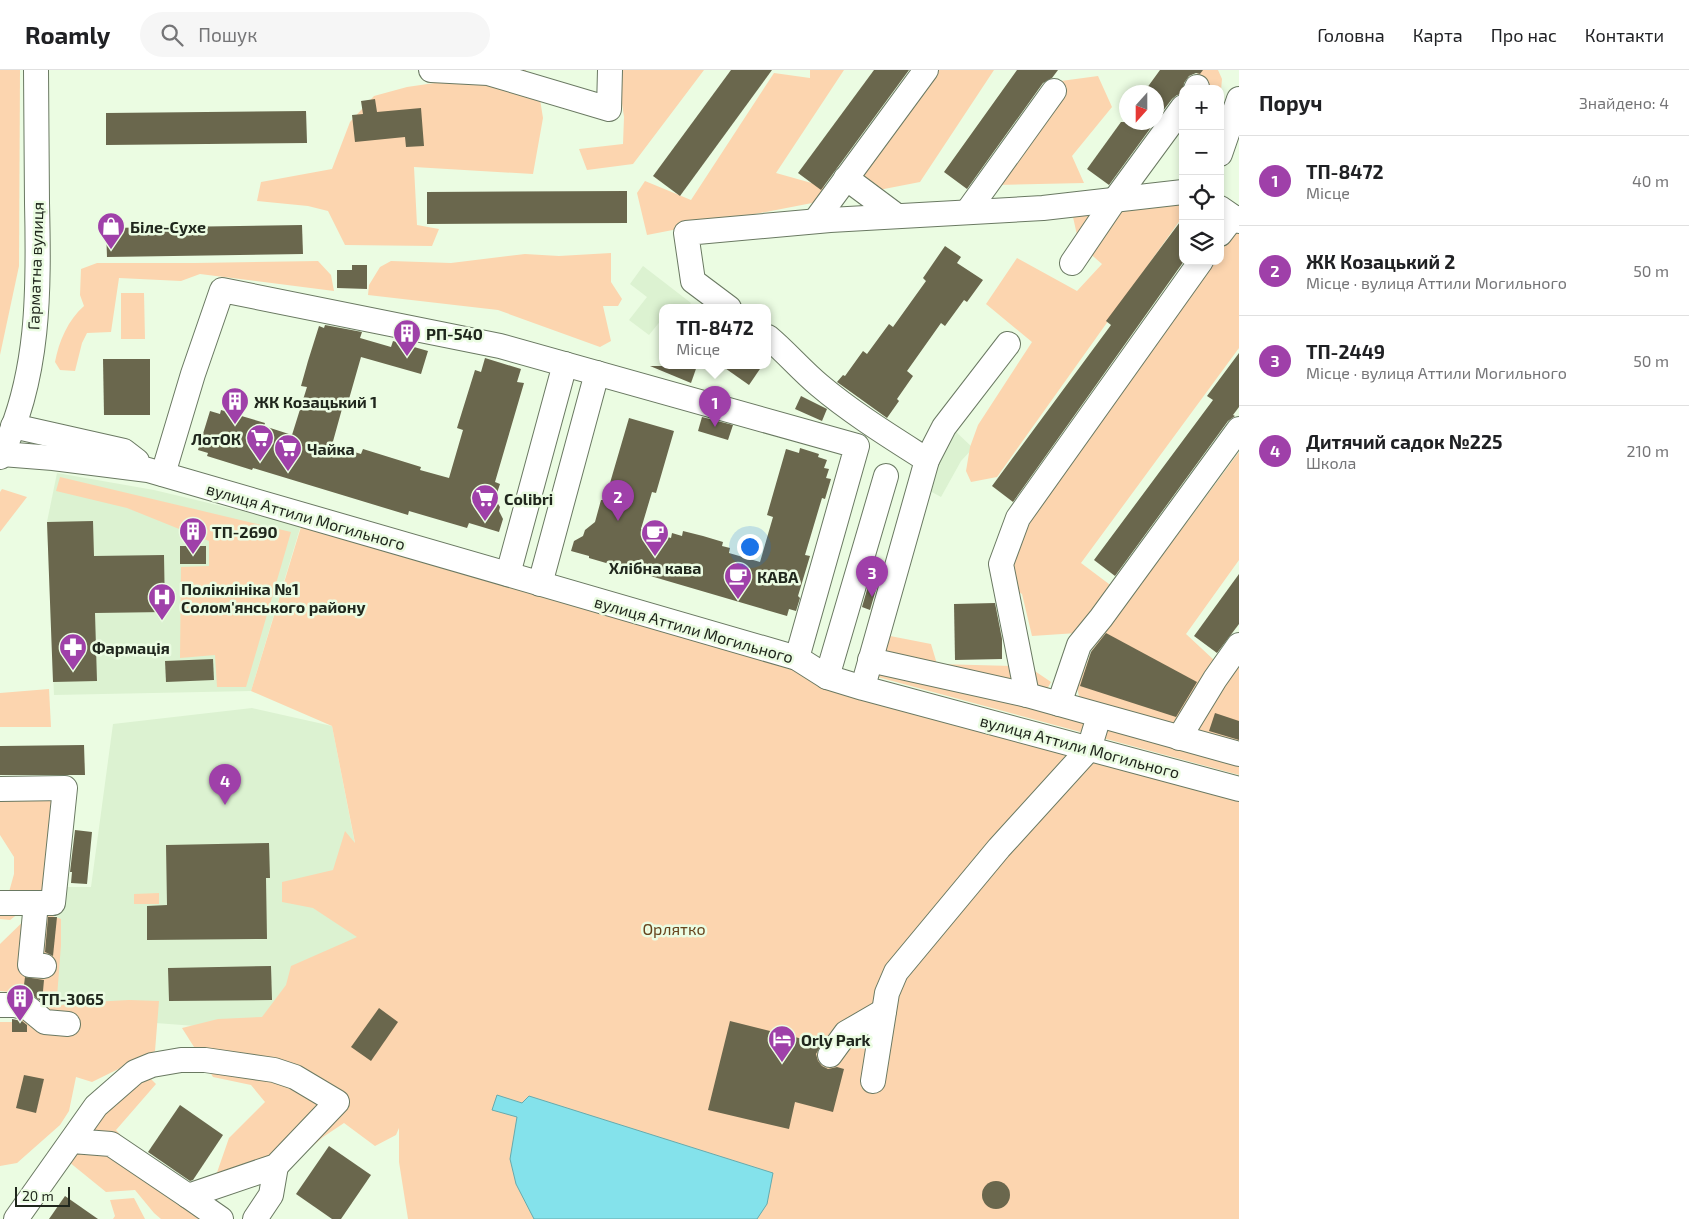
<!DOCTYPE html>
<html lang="uk">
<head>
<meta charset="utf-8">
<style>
  :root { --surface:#fff; --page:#f6f6f6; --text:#202124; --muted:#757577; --line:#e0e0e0; --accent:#9f40a9 }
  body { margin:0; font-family:"Exo 2",sans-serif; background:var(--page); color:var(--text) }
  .controls { position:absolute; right:15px; top:15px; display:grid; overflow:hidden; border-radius:10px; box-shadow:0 2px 8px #0003 }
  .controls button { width:45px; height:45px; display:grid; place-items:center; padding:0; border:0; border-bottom:1px solid var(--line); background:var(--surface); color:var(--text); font:25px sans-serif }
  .compass { position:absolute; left:1119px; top:15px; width:45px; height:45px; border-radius:50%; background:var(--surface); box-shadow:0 2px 8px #0003; rotate:201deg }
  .scale { position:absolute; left:15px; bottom:12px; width:55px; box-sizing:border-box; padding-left:5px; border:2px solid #20271d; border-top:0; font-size:14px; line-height:18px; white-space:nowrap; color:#20271d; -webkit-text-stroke:4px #ebfce2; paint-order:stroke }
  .you { position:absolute; left:749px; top:476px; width:18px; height:18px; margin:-12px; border:4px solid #fff; border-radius:50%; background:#1a73e8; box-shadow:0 0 0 8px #1a73e833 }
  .badge { display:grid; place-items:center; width:32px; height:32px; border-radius:50%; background:var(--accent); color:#fff; font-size:16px; font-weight:700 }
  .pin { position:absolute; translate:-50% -41px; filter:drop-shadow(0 1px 2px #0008) }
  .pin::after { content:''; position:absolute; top:26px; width:18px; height:15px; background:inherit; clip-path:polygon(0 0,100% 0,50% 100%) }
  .popup { position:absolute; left:659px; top:234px; width:112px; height:65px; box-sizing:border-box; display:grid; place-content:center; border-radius:10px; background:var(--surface); filter:drop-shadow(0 1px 4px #0005); font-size:16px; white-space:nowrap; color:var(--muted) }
  .popup b { font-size:19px; color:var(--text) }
  .popup::after { content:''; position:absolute; left:50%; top:100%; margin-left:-10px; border:10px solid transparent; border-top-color:var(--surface) }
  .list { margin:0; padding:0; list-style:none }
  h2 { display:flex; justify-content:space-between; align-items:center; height:65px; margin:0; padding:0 20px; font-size:21px }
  h2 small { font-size:16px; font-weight:400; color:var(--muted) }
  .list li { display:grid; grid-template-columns:32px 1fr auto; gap:15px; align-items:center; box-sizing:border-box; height:90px; padding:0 20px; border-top:1px solid var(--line) }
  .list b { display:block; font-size:19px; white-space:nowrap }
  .list p { margin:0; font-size:16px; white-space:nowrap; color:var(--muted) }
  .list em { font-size:16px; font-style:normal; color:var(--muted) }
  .icon { flex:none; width:28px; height:28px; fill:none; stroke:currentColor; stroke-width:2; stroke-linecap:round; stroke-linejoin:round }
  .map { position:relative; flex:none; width:1239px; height:1149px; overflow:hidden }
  header { display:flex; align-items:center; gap:30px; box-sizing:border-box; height:70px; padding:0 25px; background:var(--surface); border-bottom:1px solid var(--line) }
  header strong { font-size:24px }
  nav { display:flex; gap:28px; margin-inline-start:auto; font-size:18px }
  .search { width:350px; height:45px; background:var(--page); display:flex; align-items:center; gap:12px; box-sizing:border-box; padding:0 18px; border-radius:28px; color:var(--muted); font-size:19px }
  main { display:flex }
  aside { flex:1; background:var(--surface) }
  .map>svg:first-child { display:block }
  .built { fill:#dcf2d1 }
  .green { fill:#fcd5af }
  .water { fill:#84e2eb; stroke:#66aaad }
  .building { fill:#6a674d }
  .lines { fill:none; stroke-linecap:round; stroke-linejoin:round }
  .minor-casing { stroke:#6a7962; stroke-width:26 }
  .minor { stroke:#fff; stroke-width:24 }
  .labels { text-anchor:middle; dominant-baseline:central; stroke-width:5; stroke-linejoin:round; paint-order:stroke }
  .poi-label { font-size:16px; font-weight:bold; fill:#20271d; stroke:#ebfce2; text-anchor:start }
  .street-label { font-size:16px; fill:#20271d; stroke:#ebfce2 }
  .park-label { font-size:16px; fill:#67441d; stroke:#ebfce2 }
</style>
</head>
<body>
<header>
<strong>Roamly</strong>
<div class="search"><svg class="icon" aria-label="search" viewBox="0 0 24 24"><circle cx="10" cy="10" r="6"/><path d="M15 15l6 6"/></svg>Пошук</div>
<nav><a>Головна</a><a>Карта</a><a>Про нас</a><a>Контакти</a></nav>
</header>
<main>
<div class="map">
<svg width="1239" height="1149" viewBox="0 0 1239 1149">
  <rect width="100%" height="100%" fill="#ebfce2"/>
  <!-- built -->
  <g class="built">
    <polygon points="643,196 691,233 687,238 662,238 662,249 649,265 629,250 647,227 630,214"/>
    <polygon points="955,361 973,378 961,391 941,427 930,421 944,378"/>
    <polygon points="57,403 154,420 301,455 251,621 54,625 47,452"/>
    <polygon points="252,638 332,656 385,928 345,967 48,945 60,817 91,817 113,654"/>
  </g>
  <!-- green -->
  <g class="green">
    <polygon points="0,0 20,0 19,196 0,285"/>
    <polygon points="449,0 526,0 526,7 538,17 543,48 533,104 414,97 417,155 439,159 432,176 345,175 328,141 308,136 257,131 261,112 332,99 350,52 374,26 407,17 455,10"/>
    <polygon points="617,0 704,0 633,94 587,100 579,79 623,74 624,47"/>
    <polygon points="810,0 844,0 776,103 833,119 920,0 994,0 920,112 647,165 637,123 645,111 691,130 774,3 810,8"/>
    <polygon points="1200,0 1218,0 1222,9 1220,31 1220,19 1187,19"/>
    <polygon points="1098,6 1112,37 1072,86 1084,113 996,115 987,105 1061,11"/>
    <polygon points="1183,118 1183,146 997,407 971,412 966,401 970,377 978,355 1032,272 986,234 1017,188 1077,221 1102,194 1079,174 1073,147 1084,135"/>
    <polygon points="1239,157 1239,278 1081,493 1117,520 1092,562 1032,566 1022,524 1002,511 1037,438 1214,191 1220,191 1220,183"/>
    <polygon points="611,183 611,212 622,229 618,236 603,236 611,271 600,277 498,240 368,225 369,215 380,197 391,191 451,193 525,184 559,186"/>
    <path d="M318,191L331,205L334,221L200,204L181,211L119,208L111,262L87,263L82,273L75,301L60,300L55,292C59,271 68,250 84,236L80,225L81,199L97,193H195Z"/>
    <polygon points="121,223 144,223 145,269 121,269"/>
    <polygon points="1239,382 1239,490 1186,564 1215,591 1239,598 1239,694 1083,642 1077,618 1092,580"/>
    <polygon points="60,407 291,462 246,617 217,617 215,585 180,588 181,497 209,496 209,471 127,438 56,421"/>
    <polygon points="2,419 27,427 0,462 0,422"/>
    <polygon points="304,447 1239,723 1239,1149 408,1149 399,1092 399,1058 396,1065 375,1076 344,1053 323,1067 270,1113 214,1111 229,1068 265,1032 251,1015 213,1007 182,958 218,949 262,947 286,915 291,896 357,867 313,838 282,832 282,812 333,800 345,761 355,773 332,656 251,621"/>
    <polygon points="885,565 931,574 937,594 1013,596 1014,587 1051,612 1046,621 876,588"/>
    <polygon points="878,594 1239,696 1239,705 874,606"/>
    <polygon points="49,619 51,657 0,657 0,623"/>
    <polygon points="0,723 52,723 47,822 10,850 0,849 0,832 9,822 14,804 14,787 0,765"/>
    <polygon points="159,823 159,834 134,834 134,824"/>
    <polygon points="35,840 61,849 61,875 57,927 0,921 0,874"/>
    <polygon points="129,930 159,931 155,981 92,1012 76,1007 69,1041 60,1055 17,1093 0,1096 0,952 15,952 23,942 74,933"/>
    <polygon points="142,1000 156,1014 116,1060 137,1083 219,1149 161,1149 154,1143 135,1120 106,1122 58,1083"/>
    <polygon points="134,1128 145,1149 113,1149 115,1146 110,1130"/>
  </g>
  <!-- water -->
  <polygon class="water" points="497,1025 522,1033 529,1026 773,1103 767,1134 757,1149 534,1149 516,1114 510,1089 517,1047 492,1040"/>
  <!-- building -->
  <g class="building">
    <polygon points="731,0 772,0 680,126 653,106"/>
    <polygon points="874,0 909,0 821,120 798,103"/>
    <polygon points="1017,0 1058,0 1052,8 1043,13 967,119 944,102"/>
    <polygon points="1160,0 1203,0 1200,4 1196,3 1189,6 1184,13 1183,24 1177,25 1172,29 1156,50 1156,22 1144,22"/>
    <polygon points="375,29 377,42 421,38 424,76 406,77 405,67 355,72 352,45 363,44 361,31"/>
    <polygon points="306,41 307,73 106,75 106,43"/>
    <polygon points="1121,52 1155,52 1109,115 1087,99"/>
    <polygon points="627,121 627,153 427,154 427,122"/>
    <polygon points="1183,148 1184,191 1013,432 992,416 1111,255 1106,251"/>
    <polygon points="302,155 303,184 107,187 106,158"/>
    <polygon points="945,176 961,187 957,193 983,210 967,232 964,230 945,256 941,253 907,301 913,306 897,329 899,331 887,348 837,312 843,305 845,306 863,281 867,284 889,254 893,257 926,211 923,208"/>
    <polygon points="352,195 367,195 367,219 337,218 337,200 352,200"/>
    <polygon points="325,255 362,262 360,268 391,277 393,271 428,281 421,304 361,287 349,329 345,328 332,375 361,384 363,379 421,397 420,400 449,408 463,360 457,358 475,300 481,302 485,288 521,299 517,312 524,313 495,412 500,414 495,429 500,437 499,441 503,449 499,462 469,453 467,458 409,441 408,445 253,398 252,400 207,386 208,383 198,380 210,341 220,344 221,340 265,353 264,356 292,365 307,317 301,316 308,291 319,256 324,258"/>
    <polygon points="1239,283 1239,337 1233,345 1235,346 1228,351 1115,506 1094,490 1213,330 1207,326"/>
    <polygon points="103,289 150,289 150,345 104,345"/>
    <polygon points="650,296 697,296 691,313"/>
    <polygon points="722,296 762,296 749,315"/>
    <polygon points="801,326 827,339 822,351 795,339"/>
    <polygon points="702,347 733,355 728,370 698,361"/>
    <polygon points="629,348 674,361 656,423 652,422 641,459 671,468 672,463 682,466 683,461 703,466 723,472 722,476 730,478 729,483 760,492 773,447 767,445 786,379 799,383 800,378 819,384 818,387 827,390 824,398 829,399 826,408 831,409 825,429 822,428 805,485 810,486 798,526 800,528 796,541 789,539 787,546 589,488 589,486 571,481 574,471 583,466 585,460 595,452 601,430 605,430"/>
    <polygon points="93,451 94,486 164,485 165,542 95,543 97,611 53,612 47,452"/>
    <rect x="180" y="476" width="26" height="18"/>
    <polygon points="1239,504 1239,554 1217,583 1194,566"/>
    <polygon points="869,513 877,516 870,540 862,537"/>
    <polygon points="995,533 1002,569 1002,589 955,590 954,534"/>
    <polygon points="1106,563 1197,612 1176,647 1080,616 1091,582"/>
    <polygon points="213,589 214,610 166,612 165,591"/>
    <polygon points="1215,643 1239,651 1239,670 1209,661"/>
    <polygon points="84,675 85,705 0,705 0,676"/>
    <polygon points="75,760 92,762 87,814 71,813 72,802 70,802"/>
    <polygon points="269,773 270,808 266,808 267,869 147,870 147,836 167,835 166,775"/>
    <polygon points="48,847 57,847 53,886 45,882"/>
    <polygon points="271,896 272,930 169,931 168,898"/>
    <polygon points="25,907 44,910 42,932 32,925 23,923"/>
    <polygon points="379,938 398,952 371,991 351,977"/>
    <polygon points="12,949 22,951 27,955 27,962 12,962"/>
    <polygon points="730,951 819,973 821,975 816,984 818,991 822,996 828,999 837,997 844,999 833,1042 795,1032 789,1059 708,1040"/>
    <polygon points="24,1005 44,1009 36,1043 16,1038"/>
    <polygon points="180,1035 223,1065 193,1110 190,1111 148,1082"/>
    <polygon points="329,1076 371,1105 341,1149 332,1149 296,1124"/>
    <circle cx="996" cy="1125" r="14"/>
    <polygon points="65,1126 98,1149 49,1149"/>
  </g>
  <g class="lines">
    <!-- minor casing -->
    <g class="minor-casing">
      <g id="minor">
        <polyline points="431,0 488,3 609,39 610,0"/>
        <polyline points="1196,19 1197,17"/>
        <polyline points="1220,84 1239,29"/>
        <polyline points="846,108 897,146"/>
        <polyline points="1220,138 1239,151"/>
        <polyline points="967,142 1054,21"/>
        <polyline points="815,151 926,0"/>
        <polyline points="1220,164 1233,147"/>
        <polyline points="1072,193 1114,131 1183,37"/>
        <polyline points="729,238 693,211 686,163 830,150 1043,138 1183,122"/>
        <path d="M768,267C786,282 801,300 819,315C852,343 891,367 927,390"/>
        <polyline points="13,356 124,381 137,391"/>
        <polyline points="2,384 53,388 148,400 797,588 827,607 863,618 1239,719"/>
        <path d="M0,387C40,309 39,218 37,133C37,89 36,44 36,0"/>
        <polyline points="163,404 193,304 222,220 500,276 857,376 797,588"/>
        <polyline points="508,504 565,294"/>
        <polyline points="540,514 597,303"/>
        <polyline points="870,590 1027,625 1239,684"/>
        <polyline points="866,606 927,390 944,357 1008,274"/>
        <polyline points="827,607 886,406"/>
        <polyline points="1027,625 1001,494 1018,448 1201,191"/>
        <polyline points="1059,634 1079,575 1101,548 1239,359"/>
        <polyline points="1179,668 1215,609 1239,575"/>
        <polyline points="0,719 65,718 53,833 0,833"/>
        <polyline points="36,833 30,895 44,896"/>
        <polyline points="0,935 15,935 28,938 45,952 68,954"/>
        <polyline points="830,985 846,963 884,941"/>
        <polyline points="873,1011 887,923 896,902 999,778 1089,679 1099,646"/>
        <polyline points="188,1126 221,1149"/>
        <polyline points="16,1149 96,1036 135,1002 152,995 181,990 205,990 274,1000 295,1007 337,1032 276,1096 188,1126 111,1074 72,1071"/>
        <polyline points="255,1149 271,1125 276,1096"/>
      </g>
    </g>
    <!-- minor -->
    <use href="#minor" class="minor"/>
  </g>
  <!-- icons -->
  <defs>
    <g id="shop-pin" transform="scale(1.4375)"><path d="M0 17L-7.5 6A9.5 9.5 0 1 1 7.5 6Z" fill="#9f40a9" stroke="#ebfce2"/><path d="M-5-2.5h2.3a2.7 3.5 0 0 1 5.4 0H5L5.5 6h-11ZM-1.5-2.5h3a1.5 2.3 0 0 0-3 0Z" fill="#fff"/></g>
    <g id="building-pin" transform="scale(1.4375)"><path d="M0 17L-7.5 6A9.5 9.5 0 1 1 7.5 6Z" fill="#9f40a9" stroke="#ebfce2"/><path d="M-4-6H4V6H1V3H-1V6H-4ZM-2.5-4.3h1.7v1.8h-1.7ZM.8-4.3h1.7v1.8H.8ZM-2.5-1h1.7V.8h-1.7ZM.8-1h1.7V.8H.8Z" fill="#fff"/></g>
    <g id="supermarket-pin" transform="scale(1.4375)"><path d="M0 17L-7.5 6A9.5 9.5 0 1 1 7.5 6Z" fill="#9f40a9" stroke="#ebfce2"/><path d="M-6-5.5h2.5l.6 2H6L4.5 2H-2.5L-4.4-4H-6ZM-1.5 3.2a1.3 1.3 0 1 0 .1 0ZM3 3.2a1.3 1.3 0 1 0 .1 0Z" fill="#fff"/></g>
    <g id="cafe-pin" transform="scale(1.4375)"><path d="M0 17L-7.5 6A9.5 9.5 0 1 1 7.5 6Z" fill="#9f40a9" stroke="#ebfce2"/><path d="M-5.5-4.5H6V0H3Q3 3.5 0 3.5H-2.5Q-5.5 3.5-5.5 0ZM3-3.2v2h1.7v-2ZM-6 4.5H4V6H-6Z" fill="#fff"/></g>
    <g id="hospital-pin" transform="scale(1.4375)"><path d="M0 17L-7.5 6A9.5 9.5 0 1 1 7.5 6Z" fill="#9f40a9" stroke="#ebfce2"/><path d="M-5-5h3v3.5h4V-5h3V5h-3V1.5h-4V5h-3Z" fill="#fff"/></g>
    <g id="pharmacy-pin" transform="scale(1.4375)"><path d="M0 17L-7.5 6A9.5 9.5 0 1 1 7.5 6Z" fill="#9f40a9" stroke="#ebfce2"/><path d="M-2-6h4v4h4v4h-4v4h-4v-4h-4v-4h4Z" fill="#fff"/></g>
    <g id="hotel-pin" transform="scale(1.4375)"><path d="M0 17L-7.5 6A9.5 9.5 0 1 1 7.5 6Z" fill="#9f40a9" stroke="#ebfce2"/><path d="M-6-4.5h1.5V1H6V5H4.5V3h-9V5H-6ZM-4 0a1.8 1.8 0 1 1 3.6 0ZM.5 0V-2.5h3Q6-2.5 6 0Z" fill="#fff"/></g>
  </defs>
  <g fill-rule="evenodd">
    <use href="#shop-pin" x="111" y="156"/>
    <use href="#building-pin" x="407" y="263"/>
    <use href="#building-pin" x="235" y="331"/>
    <use href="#supermarket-pin" x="260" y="368"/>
    <use href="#supermarket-pin" x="288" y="378"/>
    <use href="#supermarket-pin" x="485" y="428"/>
    <use href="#building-pin" x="193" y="461"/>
    <use href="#cafe-pin" x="655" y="463"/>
    <use href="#cafe-pin" x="738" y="506"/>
    <use href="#hospital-pin" x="162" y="527"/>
    <use href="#pharmacy-pin" x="73" y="577"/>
    <use href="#building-pin" x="20" y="928"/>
    <use href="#hotel-pin" x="782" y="969"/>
  </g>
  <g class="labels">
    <!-- poi labels -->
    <g class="poi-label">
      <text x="130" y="156">Біле-Сухе</text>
      <text x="426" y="263">РП-540</text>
      <text x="254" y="331">ЖК Козацький 1</text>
      <text x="241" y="368" text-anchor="end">ЛотОК</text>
      <text x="307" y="378">Чайка</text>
      <text x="504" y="428">Colibri</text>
      <text x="212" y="461">ТП-2690</text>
      <text x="655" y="497" text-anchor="middle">Хлібна кава</text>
      <text x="757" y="506">КАВА</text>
      <text x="181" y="518">Поліклініка №1<tspan x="181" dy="18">Солом'янського району</tspan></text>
      <text x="92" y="577">Фармація</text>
      <text x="39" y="928">ТП-3065</text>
      <text x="801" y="969">Orly Park</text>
    </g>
    <!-- street labels -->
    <g class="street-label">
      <text transform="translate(35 196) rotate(-88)">Гарматна вулиця</text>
      <text transform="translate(306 446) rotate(16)">вулиця Аттили Могильного</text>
      <text transform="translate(694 559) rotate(16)">вулиця Аттили Могильного</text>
      <text transform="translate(1080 676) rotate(15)">вулиця Аттили Могильного</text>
    </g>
    <!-- park labels -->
    <g class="park-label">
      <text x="674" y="858">Орлятко</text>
    </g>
  </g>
</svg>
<div class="controls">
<button>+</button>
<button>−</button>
<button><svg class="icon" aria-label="locate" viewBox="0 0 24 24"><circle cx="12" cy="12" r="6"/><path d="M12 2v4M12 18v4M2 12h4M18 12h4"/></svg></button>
<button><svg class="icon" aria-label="layers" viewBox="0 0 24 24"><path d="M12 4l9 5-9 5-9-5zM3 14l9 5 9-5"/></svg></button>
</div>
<svg class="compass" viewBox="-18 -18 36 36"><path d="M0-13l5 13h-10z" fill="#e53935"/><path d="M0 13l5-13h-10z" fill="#757577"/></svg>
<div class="scale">20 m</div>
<div class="you"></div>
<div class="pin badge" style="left:715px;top:357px">1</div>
<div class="popup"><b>ТП-8472</b>Місце</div>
<div class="pin badge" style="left:618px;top:451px">2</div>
<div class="pin badge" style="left:872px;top:527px">3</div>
<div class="pin badge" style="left:225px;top:735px">4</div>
</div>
<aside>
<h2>Поруч<small>Знайдено: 4</small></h2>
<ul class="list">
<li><span class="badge">1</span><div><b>ТП-8472</b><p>Місце</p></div><em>40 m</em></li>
<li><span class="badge">2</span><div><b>ЖК Козацький 2</b><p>Місце · вулиця Аттили Могильного</p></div><em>50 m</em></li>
<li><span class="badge">3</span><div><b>ТП-2449</b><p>Місце · вулиця Аттили Могильного</p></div><em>50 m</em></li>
<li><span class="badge">4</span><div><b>Дитячий садок №225</b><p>Школа</p></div><em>210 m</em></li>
</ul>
</aside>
</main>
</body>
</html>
